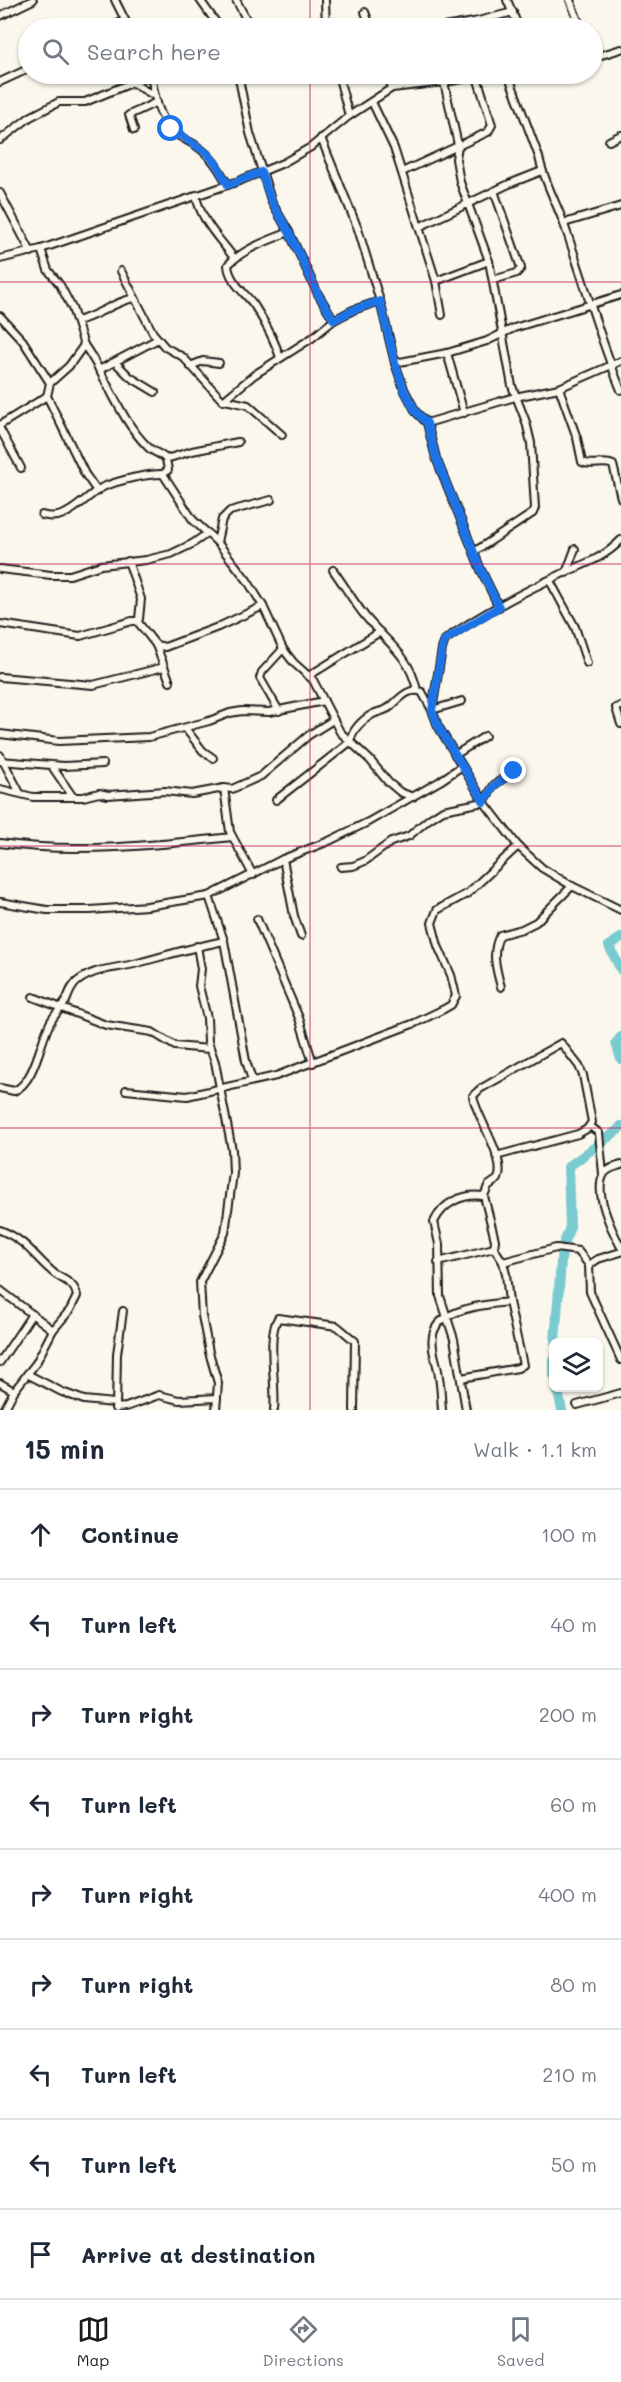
<!DOCTYPE html>
<html lang="en">
<head>
<meta charset="utf-8">
<style>
  :root { --surface:#fff; --page:#f2f2f3; --text:#1f2937; --muted:#747a83; --line:#e0e1e3; --accent:#1c1c1c }
  body { margin:0; font-family:Mali,sans-serif; background:var(--page); color:var(--text) }
  .controls { position:absolute; right:18px; bottom:18px; display:grid; overflow:hidden; border-radius:9px; box-shadow:0 2px 4px #0004 }
  .controls button { width:54px; height:54px; display:grid; place-items:center; padding:0; border:0; border-bottom:2px solid var(--line); background:var(--surface); color:var(--text); font:30px sans-serif }
  .stop { position:absolute; width:18px; height:18px; margin:-14px; border:4px solid #1a73e8; border-radius:50%; background:#fff }
  .stop.end { background:#1a73e8; border-color:#fff; box-shadow:0 2px 6px #0008 }
  .list { margin:0; padding:0; list-style:none }
  h2 { display:flex; justify-content:space-between; align-items:center; height:78px; margin:0; padding:0 24px; font-size:26px }
  h2 small { font-size:20px; font-weight:400; color:var(--muted) }
  .list li { display:grid; grid-template-columns:39px 1fr auto; gap:18px; align-items:center; box-sizing:border-box; height:90px; padding:0 24px; border-top:2px solid var(--line) }
  .list b { display:block; font-size:22px; white-space:nowrap }
  .list em { font-size:20px; font-style:normal; color:var(--muted) }
  .icon { flex:none; width:33px; height:33px; fill:none; stroke:currentColor; stroke-width:2; stroke-linecap:round; stroke-linejoin:round }
  .map { position:relative; flex:none; width:621px; height:1410px; overflow:hidden }
  .search { position:absolute; background:var(--surface); box-shadow:0 2px 4px #0004; left:18px; right:18px; top:18px; height:66px; display:flex; align-items:center; gap:15px; box-sizing:border-box; padding:0 21px; border-radius:33px; color:var(--muted); font-size:22px }
  .sheet { height:888px; background:var(--surface) }
  nav { display:flex; justify-content:space-around; align-items:center; box-sizing:border-box; height:84px; border-top:2px solid var(--line); background:var(--surface); font-size:16px; color:var(--muted) }
  nav a { display:grid; justify-items:center; gap:3px }
  nav .on { color:var(--accent) }
  .map>svg:first-child { display:block }
  .lines { fill:none; stroke-linecap:round; stroke-linejoin:round }
  .river { stroke:#79cbd0; stroke-width:10 }
  .minor-casing { stroke:#1c1c1c; stroke-width:10 }
  .minor { stroke:#fbf7ec; stroke-width:6 }
  .route { stroke:#1a73e8; stroke-width:8 }
  .grid { fill:none; stroke:#c2185b; stroke-width:1.5; stroke-opacity:0.55 }
</style>
</head>
<body>
<div class="map">
<svg width="621" height="1410" viewBox="0 0 621 1410">
  <rect width="100%" height="100%" fill="#fbf7ec"/>
  <filter id="ink" filterUnits="userSpaceOnUse"><feTurbulence type="fractalNoise" baseFrequency=".0167" numOctaves="2"/><feDisplacementMap in="SourceGraphic" scale="12" xChannelSelector="R" yChannelSelector="G"/><feConvolveMatrix kernelMatrix="1 2 1 2 8 2 1 2 1" color-interpolation-filters="sRGB"/></filter>
  <g filter="url(#ink)">
    <g class="lines">
      <!-- river -->
      <g class="river">
        <polyline points="621,938 609,946 621,970"/>
        <polyline points="621,1037 616,1043 621,1059"/>
        <polyline points="555,1342 562,1248 570,1227 568,1167 618,1130 621,1126"/>
        <polyline points="554,1360 554,1375"/>
        <polyline points="557,1388 562,1410"/>
      </g>
      <!-- minor casing -->
      <g class="minor-casing">
        <g id="minor">
          <polyline points="115,0 129,28"/>
          <polyline points="200,0 220,28"/>
          <polyline points="236,0 251,28"/>
          <polyline points="325,0 326,28"/>
          <polyline points="507,0 519,28"/>
          <polyline points="570,0 581,28"/>
          <polyline points="365,12 371,28"/>
          <polyline points="0,16 33,0"/>
          <polyline points="109,28 125,20"/>
          <polyline points="405,28 414,25 418,28"/>
          <polyline points="437,28 474,22"/>
          <polyline points="476,28 474,22 513,12"/>
          <polyline points="592,58 621,49"/>
          <path d="M151,74C154,94 158,119 175,133C181,138 189,141 195,145C211,155 219,169 228,185"/>
          <polyline points="238,74 250,133 272,203 289,232 318,294 334,320"/>
          <polyline points="338,74 349,116"/>
          <polyline points="387,74 392,88"/>
          <path d="M508,74L539,157C544,182 557,203 565,227C584,281 599,337 621,390"/>
          <polyline points="0,82 28,69"/>
          <polyline points="131,82 153,95"/>
          <polyline points="444,82 458,145 456,159 460,182 489,261 512,386 526,422 531,443 535,508 533,513 474,552"/>
          <polyline points="372,102 394,148 436,281 489,261"/>
          <polyline points="134,130 129,115 157,102"/>
          <polyline points="321,138 358,229 380,301 395,363 404,389 416,412 427,423 436,458 481,570 499,607"/>
          <polyline points="0,140 30,117 59,102 85,102 151,75"/>
          <polyline points="609,141 621,135"/>
          <polyline points="402,172 488,132 492,125 477,77"/>
          <polyline points="0,193 31,252"/>
          <path d="M196,195C200,220 220,239 234,258"/>
          <polyline points="564,223 621,206"/>
          <polyline points="419,227 509,184 542,171"/>
          <polyline points="41,249 48,270 60,285 72,308 84,345 69,366 50,383 47,396 85,474 97,491"/>
          <polyline points="0,259 41,249 239,181 283,163 311,147 349,116 392,88 444,82 494,74"/>
          <polyline points="121,271 153,333 165,347 183,357 223,401 254,375 312,338 334,320 353,310 380,301"/>
          <polyline points="493,280 517,273 521,268 494,191"/>
          <polyline points="436,281 442,315"/>
          <polyline points="0,316 23,341 50,383"/>
          <path d="M77,321C98,316 117,300 135,298"/>
          <path d="M84,345C107,377 119,418 147,446C152,452 160,453 166,459L168,470L163,474"/>
          <polyline points="447,353 464,413"/>
          <path d="M280,358C275,340 264,321 254,305C245,293 229,281 228,265C244,248 268,241 289,232"/>
          <polyline points="116,363 130,377 155,392"/>
          <polyline points="395,363 447,353 487,341 514,328 621,295"/>
          <polyline points="190,366 203,361 219,363"/>
          <polyline points="99,370 158,339"/>
          <path d="M559,388L577,438L582,462C592,467 603,460 613,465L621,498"/>
          <polyline points="225,400 248,405 282,435"/>
          <polyline points="427,423 515,397 559,388 621,361"/>
          <polyline points="0,425 47,396"/>
          <polyline points="0,429 21,468"/>
          <polyline points="166,459 192,451 238,442"/>
          <polyline points="163,474 193,520 217,542 247,580 263,606 283,649 294,663 313,680 340,732 370,760 388,782 400,792 413,797"/>
          <path d="M42,515C68,523 82,498 103,487C120,480 145,474 163,474"/>
          <path d="M621,540C605,557 587,563 566,572C525,591 481,613 445,640L442,649L432,710L438,726L484,802L518,846L542,868L572,886L621,910"/>
          <polyline points="217,542 222,519 230,511 271,500"/>
          <polyline points="128,561 141,599 139,619"/>
          <polyline points="0,569 51,575 70,575 101,565 146,560 171,554 192,544 208,533"/>
          <path d="M333,570C344,585 353,601 365,616C387,643 409,654 417,690"/>
          <polyline points="566,573 575,549"/>
          <polyline points="550,581 575,627 587,663"/>
          <polyline points="0,624 80,636 132,621 137,621 156,645 170,682"/>
          <polyline points="156,645 165,647 218,627 263,606"/>
          <polyline points="310,675 380,632"/>
          <polyline points="0,677 93,685 164,667"/>
          <polyline points="621,706 616,708 621,724"/>
          <polyline points="279,711 260,678 262,672 283,649"/>
          <polyline points="185,728 203,751 213,758"/>
          <polyline points="0,734 59,741 149,737 209,721 230,713 242,711 269,712 324,701"/>
          <polyline points="0,755 20,793"/>
          <polyline points="455,755 485,736"/>
          <polyline points="0,761 64,766 103,764"/>
          <polyline points="51,765 73,797"/>
          <polyline points="224,788 230,832 253,875"/>
          <polyline points="0,789 33,797 83,797 99,793 108,795 165,791 192,794 224,788 232,789 261,776 309,735 333,720"/>
          <path d="M276,800L350,742C352,730 362,720 373,714C379,711 385,711 390,707C400,699 407,687 422,692L432,710L462,701"/>
          <path d="M0,843C74,854 158,845 232,837"/>
          <polyline points="283,859 294,916 301,936"/>
          <polyline points="341,867 353,866 365,861 391,842 409,836 429,819 443,810 484,802 494,785 514,771"/>
          <polyline points="209,896 224,941 246,1061 252,1080"/>
          <polyline points="0,902 47,910 90,910 147,906 209,896 283,859 329,841 368,822 440,781 462,766"/>
          <polyline points="257,919 299,1018 313,1063"/>
          <polyline points="197,946 201,969 199,986 207,1018 208,1042 215,1062 232,1150 233,1173 225,1233 200,1282 202,1316 209,1352 218,1383 216,1410"/>
          <path d="M501,987C496,969 491,952 500,935L522,929L536,922L572,886"/>
          <polyline points="33,997 106,1025 152,1032 175,1046 209,1049"/>
          <path d="M0,1088L14,1091C35,1082 40,1042 50,1023C54,1015 61,1009 66,1001C69,994 71,986 78,981C95,968 114,969 134,964C164,956 193,947 224,941"/>
          <polyline points="126,1090 187,1096 276,1076 415,1023 444,1009 451,1005 456,996 451,975 438,946 432,923 437,910 468,893 518,846"/>
          <polyline points="590,1126 599,1133 603,1174"/>
          <path d="M621,1165C615,1167 608,1168 604,1174C593,1192 612,1231 621,1247"/>
          <path d="M0,1230C28,1241 34,1257 55,1274C65,1281 75,1283 77,1296L70,1310L53,1330L36,1363L14,1391L4,1410"/>
          <polyline points="438,1262 494,1248"/>
          <polyline points="503,1262 556,1248 578,1251 589,1265 590,1292 621,1360"/>
          <polyline points="589,1265 598,1259 621,1252"/>
          <polyline points="0,1290 53,1330"/>
          <polyline points="0,1362 32,1314"/>
          <polyline points="27,1374 62,1392 84,1400 114,1403"/>
          <path d="M461,1378L518,1368L523,1365L509,1302L506,1274L503,1262L494,1248L495,1240L484,1196L488,1186L498,1179C507,1159 476,1117 473,1096L480,1089L561,1043L579,1066L583,1075L592,1122L587,1129L578,1134L496,1156"/>
          <polyline points="0,1383 14,1391"/>
          <polyline points="577,1405 621,1393"/>
          <polyline points="115,1408 126,1407 159,1395 179,1400 217,1398"/>
          <polyline points="116,1409 117,1354 123,1311"/>
          <path d="M274,1410C277,1386 266,1337 278,1318L337,1326L355,1341L354,1410"/>
          <path d="M442,1410C441,1399 441,1388 439,1377C438,1363 430,1350 433,1335C437,1309 487,1304 509,1302"/>
          <path d="M466,1410L454,1339L440,1296L439,1244L434,1222C443,1203 462,1193 484,1196"/>
        </g>
      </g>
      <!-- minor -->
      <use href="#minor" class="minor"/>
    </g>
  </g>
  <g class="lines" filter="url(#ink)">
    <!-- route -->
    <polyline class="route" points="171,129 207,153 215,162 228,185 261,172 272,203 289,232 318,294 334,320 353,310 380,301 395,363 404,390 416,412 427,423 436,458 481,570 499,607 445,640 442,649 432,710 438,726 484,802 494,786 514,771"/>
  </g>
  <!-- grid -->
  <path class="grid" d="M310,0V28M310,74V1410M0,282H621M0,564H621M0,846H621M0,1128H621"/>
</svg>
<div class="controls">
<button><svg class="icon" aria-label="layers" viewBox="0 0 24 24"><path d="M12 4l9 5-9 5-9-5zM3 14l9 5 9-5"/></svg></button>
</div>
<div class="stop" style="left:171px;top:129px"></div>
<div class="stop end" style="left:514px;top:771px"></div>
<div class="search"><svg class="icon" aria-label="search" viewBox="0 0 24 24"><circle cx="10" cy="10" r="6"/><path d="M15 15l6 6"/></svg>Search here</div>
</div>
<section class="sheet">
<h2>15 min<small>Walk · 1.1 km</small></h2>
<ul class="list">
<li><svg class="icon" aria-label="ahead" viewBox="0 0 24 24"><path d="M12 20V5M6 11l6-6 6 6"/></svg><div><b>Continue</b></div><em>100 m</em></li>
<li><svg class="icon" aria-label="left" viewBox="0 0 24 24"><path d="M17 20v-9H6M10 6l-5 5 5 5"/></svg><div><b>Turn left</b></div><em>40 m</em></li>
<li><svg class="icon" aria-label="right" viewBox="0 0 24 24"><path d="M7 20v-9h11M14 6l5 5-5 5"/></svg><div><b>Turn right</b></div><em>200 m</em></li>
<li><svg class="icon" aria-label="left" viewBox="0 0 24 24"><path d="M17 20v-9H6M10 6l-5 5 5 5"/></svg><div><b>Turn left</b></div><em>60 m</em></li>
<li><svg class="icon" aria-label="right" viewBox="0 0 24 24"><path d="M7 20v-9h11M14 6l5 5-5 5"/></svg><div><b>Turn right</b></div><em>400 m</em></li>
<li><svg class="icon" aria-label="right" viewBox="0 0 24 24"><path d="M7 20v-9h11M14 6l5 5-5 5"/></svg><div><b>Turn right</b></div><em>80 m</em></li>
<li><svg class="icon" aria-label="left" viewBox="0 0 24 24"><path d="M17 20v-9H6M10 6l-5 5 5 5"/></svg><div><b>Turn left</b></div><em>210 m</em></li>
<li><svg class="icon" aria-label="left" viewBox="0 0 24 24"><path d="M17 20v-9H6M10 6l-5 5 5 5"/></svg><div><b>Turn left</b></div><em>50 m</em></li>
<li><svg class="icon" aria-label="arrive" viewBox="0 0 24 24"><path d="M6 21V4h12l-3 4 3 4H6"/></svg><div><b>Arrive at destination</b></div></li>
</ul>
</section>
<nav>
<a class="on"><svg class="icon" aria-label="map" viewBox="0 0 24 24"><path d="M3 6l6-2 6 2 6-2v14l-6 2-6-2-6 2zM9 4v14M15 6v14"/></svg>Map</a>
<a><svg class="icon" aria-label="directions" viewBox="0 0 24 24"><path d="M12 3l9 9-9 9-9-9zM9 14v-3h6M13 9l2 2-2 2"/></svg>Directions</a>
<a><svg class="icon" aria-label="saved" viewBox="0 0 24 24"><path d="M7 4h10v16l-5-4-5 4z"/></svg>Saved</a>
</nav>
</body>
</html>
